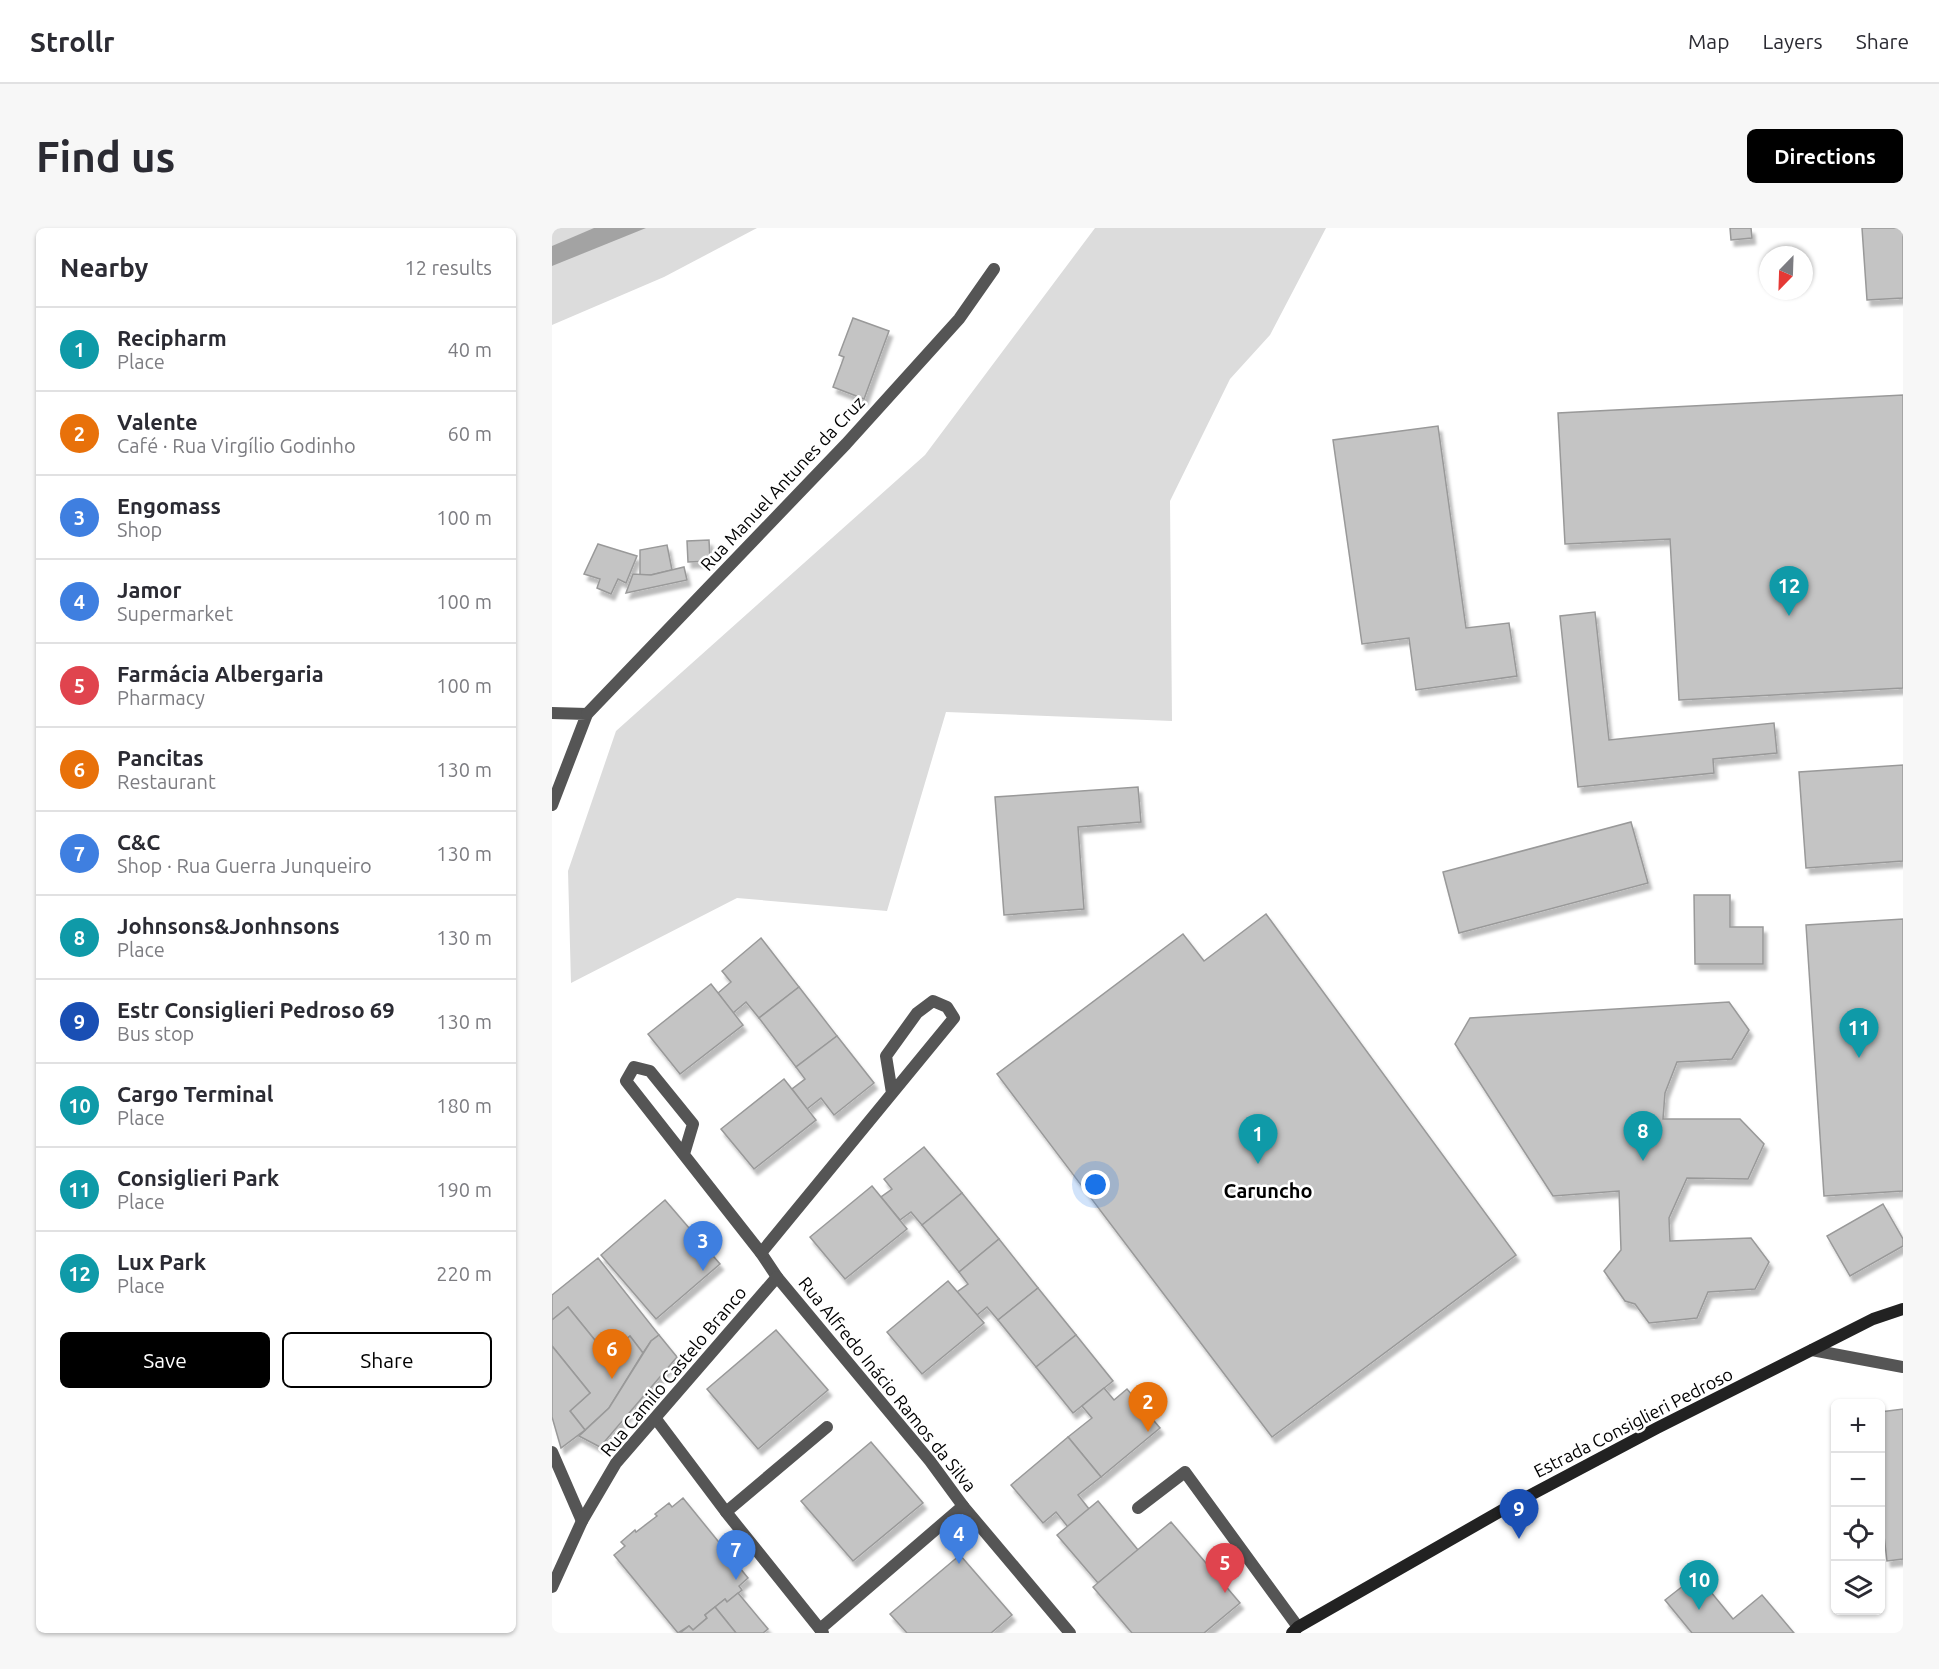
<!DOCTYPE html>
<html lang="en">
<head>
<meta charset="utf-8">
<style>
  :root { --surface:#fff; --page:#f7f7f7; --text:#2b2b33; --muted:#7c7c81; --line:#e1e1e2; --accent:#000 }
  body { margin:0; font-family:Ubuntu,sans-serif; background:var(--page); color:var(--text) }
  .controls { position:absolute; right:18px; bottom:18px; display:grid; overflow:hidden; border-radius:9px; box-shadow:0 2px 4px #0004 }
  .controls button { width:54px; height:54px; display:grid; place-items:center; padding:0; border:0; border-bottom:2px solid var(--line); background:var(--surface); color:var(--text); font:30px sans-serif }
  .compass { position:absolute; left:1207px; top:18px; width:54px; height:54px; border-radius:50%; background:var(--surface); box-shadow:0 2px 4px #0004; rotate:203deg }
  .you { position:absolute; left:544px; top:957px; width:21px; height:21px; margin:-15px; border:4px solid #fff; border-radius:50%; background:#1a73e8; box-shadow:0 0 0 9px #1a73e833 }
  .badge { display:grid; place-items:center; width:39px; height:39px; border-radius:50%; background:var(--accent); color:#fff; font-size:20px; font-weight:700 }
  .pin { position:absolute; translate:-50% -50px; filter:drop-shadow(0 2px 3px #0008) }
  .pin::after { content:''; position:absolute; top:32px; width:21px; height:18px; background:inherit; clip-path:polygon(0 0,100% 0,50% 100%) }
  .list { margin:0; padding:0; list-style:none }
  h2 { display:flex; justify-content:space-between; align-items:center; height:78px; margin:0; padding:0 24px; font-size:26px }
  h2 small { font-size:20px; font-weight:400; color:var(--muted) }
  .list li { display:grid; grid-template-columns:39px 1fr auto; gap:18px; align-items:center; box-sizing:border-box; height:84px; padding:0 24px; border-top:2px solid var(--line) }
  .list b { display:block; font-size:22px; white-space:nowrap }
  .list p { margin:0; font-size:20px; white-space:nowrap; color:var(--muted) }
  .list em { font-size:20px; font-style:normal; color:var(--muted) }
  .actions { display:flex; gap:12px; padding:18px 24px }
  .actions a { flex:1; padding:14px 0; border:2px solid var(--accent); border-radius:9px; text-align:center; font-size:21px; color:var(--accent) }
  .actions .main { background:var(--accent); color:#fff }
  .icon { flex:none; width:33px; height:33px; fill:none; stroke:currentColor; stroke-width:2; stroke-linecap:round; stroke-linejoin:round }
  .map { position:relative; flex:none; width:1351px; height:1405px; overflow:hidden; border-radius:9px }
  header { display:flex; align-items:center; gap:36px; box-sizing:border-box; height:84px; padding:0 30px; background:var(--surface); border-bottom:2px solid var(--line) }
  header strong { font-size:28px }
  nav { display:flex; gap:33px; margin-inline-start:auto; font-size:21px }
  .intro { display:flex; align-items:center; justify-content:space-between; box-sizing:border-box; height:144px; padding:0 36px }
  h1 { margin:0; font-size:42px }
  .button { padding:15px 27px; border-radius:9px; background:var(--accent); color:#fff; font-size:21px; font-weight:700 }
  main { display:flex; gap:36px; padding:0 36px }
  aside { flex:1; background:var(--surface); border-radius:9px; box-shadow:0 2px 4px #0004 }
  .map>svg:first-child { display:block }
  .green { fill:#dcdcdc }
  .water { fill:#a3a3a3 }
  .building { fill:#c4c4c4; stroke:#999; stroke-width:1.5; filter:url(#shadow) }
  .lines { fill:none; stroke-linecap:round; stroke-linejoin:round }
  .service { stroke:#555; stroke-width:12 }
  .minor { stroke:#555; stroke-width:12 }
  .secondary { stroke:#222; stroke-width:12 }
  .labels { text-anchor:middle; dominant-baseline:central; stroke-width:5; stroke-linejoin:round; paint-order:stroke }
  .street-label { font-size:18px; fill:#000; stroke:#fff }
  .neighbourhood-label { font-size:20px; font-weight:bold; fill:#000; stroke:#fff }
</style>
</head>
<body>
<header>
<strong>Strollr</strong>
<nav><a>Map</a><a>Layers</a><a>Share</a></nav>
</header>
<div class="intro"><h1>Find us</h1><a class="button">Directions</a></div>
<main>
<aside>
<h2>Nearby<small>12 results</small></h2>
<ul class="list">
<li><span class="badge" style="background:#0f9aa8">1</span><div><b>Recipharm</b><p>Place</p></div><em>40 m</em></li>
<li><span class="badge" style="background:#e8710a">2</span><div><b>Valente</b><p>Café · Rua Virgílio Godinho</p></div><em>60 m</em></li>
<li><span class="badge" style="background:#3f7fe0">3</span><div><b>Engomass</b><p>Shop</p></div><em>100 m</em></li>
<li><span class="badge" style="background:#3f7fe0">4</span><div><b>Jamor</b><p>Supermarket</p></div><em>100 m</em></li>
<li><span class="badge" style="background:#e0444e">5</span><div><b>Farmácia Albergaria</b><p>Pharmacy</p></div><em>100 m</em></li>
<li><span class="badge" style="background:#e8710a">6</span><div><b>Pancitas</b><p>Restaurant</p></div><em>130 m</em></li>
<li><span class="badge" style="background:#3f7fe0">7</span><div><b>C&amp;C</b><p>Shop · Rua Guerra Junqueiro</p></div><em>130 m</em></li>
<li><span class="badge" style="background:#0f9aa8">8</span><div><b>Johnsons&amp;Jonhnsons</b><p>Place</p></div><em>130 m</em></li>
<li><span class="badge" style="background:#1a4fb4">9</span><div><b>Estr Consiglieri Pedroso 69</b><p>Bus stop</p></div><em>130 m</em></li>
<li><span class="badge" style="background:#0f9aa8">10</span><div><b>Cargo Terminal</b><p>Place</p></div><em>180 m</em></li>
<li><span class="badge" style="background:#0f9aa8">11</span><div><b>Consiglieri Park</b><p>Place</p></div><em>190 m</em></li>
<li><span class="badge" style="background:#0f9aa8">12</span><div><b>Lux Park</b><p>Place</p></div><em>220 m</em></li>
</ul>
<div class="actions"><a class="main">Save</a><a>Share</a></div>
</aside>
<div class="map">
<svg width="1351" height="1405" viewBox="0 0 1351 1405">
  <defs>
    <filter id="shadow"><feDropShadow dx="3.5" dy="6" stdDeviation="1.5" flood-color="#0004"/></filter>
  </defs>
  <rect width="100%" height="100%" fill="#fff"/>
  <!-- green -->
  <g class="green">
    <polygon points="0,0 205,0 112,49 0,97"/>
    <polygon points="543,0 774,0 718,107 678,151 618,273 620,493 394,484 335,683 185,670 19,755 16,643 64,503 373,227"/>
  </g>
  <!-- water -->
  <polygon class="water" points="42,0 94,0 0,38 0,18"/>
  <!-- building -->
  <g class="building">
    <polygon points="1178,0 1199,0 1200,10 1179,12"/>
    <polygon points="1310,0 1351,0 1351,70 1315,72"/>
    <polygon points="301,90 337,103 312,171 281,159 292,129 287,127"/>
    <polygon points="1351,167 1351,460 1127,472 1118,311 1013,316 1006,185"/>
    <polygon points="886,198 914,400 957,395 965,448 864,462 857,410 810,416 781,212"/>
    <polygon points="157,312 158,333 136,334 135,313"/>
    <polygon points="46,316 85,328 74,355 66,351 59,366 45,360 48,351 32,346"/>
    <polygon points="115,317 120,342 99,347 88,347 88,322"/>
    <polygon points="132,339 135,352 74,365 81,346 99,347"/>
    <polygon points="1043,384 1057,512 1222,495 1225,525 1161,531 1162,545 1026,559 1008,388"/>
    <polygon points="1351,537 1351,633 1254,640 1247,544"/>
    <polygon points="586,559 589,594 526,599 532,681 452,687 443,569"/>
    <polygon points="1079,594 1096,655 907,705 891,644"/>
    <polygon points="1142,667 1178,667 1178,699 1211,699 1211,736 1143,736"/>
    <polygon points="714,686 964,1027 720,1209 445,846 631,706 652,733"/>
    <polygon points="1351,691 1351,963 1272,968 1254,697"/>
    <polygon points="209,710 247,759 207,790 194,774 181,785 166,765 179,754 170,743"/>
    <polygon points="159,756 191,797 128,846 96,806"/>
    <polygon points="247,759 285,808 244,839 207,790"/>
    <polygon points="1177,774 1197,802 1180,831 1125,834 1113,865 1111,891 1188,891 1212,916 1196,951 1135,950 1117,990 1118,1013 1199,1010 1217,1034 1203,1061 1156,1064 1145,1090 1097,1095 1083,1076 1073,1073 1052,1043 1069,1022 1067,963 1001,968 903,816 918,790"/>
    <polygon points="285,808 322,855 282,887 269,870 255,881 240,861 253,851 244,839"/>
    <polygon points="232,851 264,892 202,941 169,901"/>
    <polygon points="372,919 410,965 370,997 359,984 348,992 329,969 340,961 332,951"/>
    <polygon points="320,958 355,1001 293,1051 258,1009"/>
    <polygon points="410,965 447,1011 407,1044 370,997"/>
    <polygon points="113,972 168,1036 104,1091 49,1027"/>
    <polygon points="1331,976 1351,1011 1351,1018 1298,1048 1275,1008"/>
    <polygon points="447,1011 486,1060 446,1092 435,1079 425,1087 405,1064 416,1056 407,1044"/>
    <polygon points="46,1030 107,1107 99,1113 91,1125 78,1108 55,1127 16,1079 0,1092 0,1067"/>
    <polygon points="396,1053 432,1095 370,1146 335,1104"/>
    <polygon points="486,1060 524,1107 484,1139 446,1092"/>
    <polygon points="16,1079 55,1127 78,1108 91,1125 57,1180 33,1202 18,1183 38,1165 0,1118 0,1092"/>
    <polygon points="224,1102 276,1162 206,1221 155,1161"/>
    <polygon points="107,1107 125,1129 48,1219 27,1208 57,1180 99,1113"/>
    <polygon points="524,1107 561,1153 521,1185 484,1139"/>
    <polygon points="0,1118 38,1165 18,1183 33,1202 9,1220 0,1189"/>
    <polygon points="552,1160 562,1172 575,1161 608,1200 549,1249 516,1209 540,1190 530,1178"/>
    <polygon points="1351,1181 1351,1331 1335,1333 1328,1274 1328,1184"/>
    <polygon points="516,1209 549,1249 526,1267 537,1281 516,1299 504,1284 491,1295 459,1257"/>
    <polygon points="319,1214 371,1275 301,1333 249,1273"/>
    <polygon points="131,1270 196,1350 187,1358 190,1362 175,1374 173,1371 153,1387 155,1390 141,1402 137,1398 126,1405 62,1327 73,1318 69,1314 83,1302 84,1304 105,1288 103,1286 117,1275 120,1279"/>
    <polygon points="546,1273 586,1322 546,1355 505,1307"/>
    <polygon points="619,1294 688,1375 652,1405 580,1405 541,1359"/>
    <polygon points="408,1327 460,1387 439,1405 355,1405 338,1386"/>
    <polygon points="1145,1347 1181,1391 1210,1367 1242,1405 1140,1405 1113,1372"/>
    <polygon points="186,1365 216,1401 211,1405 184,1405 163,1379 173,1371 175,1374"/>
    <polygon points="163,1379 184,1405 128,1405 137,1398 141,1402 155,1390 153,1387"/>
  </g>
  <g class="lines">
    <!-- service -->
    <polyline class="service" points="1260,1122 1351,1139"/>
    <!-- minor -->
    <g class="minor">
      <polyline points="0,485 35,486 0,577"/>
      <polyline points="35,486 294,216 407,91 442,41"/>
      <polyline points="132,926 141,896 98,843 82,839 74,853 209,1025 225,1049 378,1233 411,1278 518,1405"/>
      <polyline points="209,1025 402,790 395,779 381,773 365,785 334,828 340,865"/>
      <polyline points="104,1191 174,1284 271,1405"/>
      <polyline points="0,1224 30,1293"/>
      <polyline points="586,1280 633,1244 746,1399"/>
      <polyline points="174,1284 275,1199"/>
      <polyline points="0,1359 30,1293 64,1235 225,1049"/>
      <polyline points="268,1401 411,1278"/>
    </g>
    <!-- secondary -->
    <polyline class="secondary" points="740,1405 746,1399 954,1280 1105,1200 1321,1091 1351,1081"/>
  </g>
  <g class="labels">
    <!-- street labels -->
    <g class="street-label">
      <text transform="translate(230 255) rotate(-47)">Rua Manuel Antunes da Cruz</text>
      <text transform="translate(121 1143) rotate(-50)">Rua Camilo Castelo Branco</text>
      <text transform="translate(336 1156) rotate(51)">Rua Alfredo Inácio Ramos da Silva</text>
      <text transform="translate(1081 1194) rotate(-27)">Estrada Consiglieri Pedroso</text>
    </g>
    <!-- neighbourhood labels -->
    <g class="neighbourhood-label">
      <text x="716" y="962">Caruncho</text>
    </g>
  </g>
</svg>
<div class="controls">
<button>+</button>
<button>−</button>
<button><svg class="icon" aria-label="locate" viewBox="0 0 24 24"><circle cx="12" cy="12" r="6"/><path d="M12 2v4M12 18v4M2 12h4M18 12h4"/></svg></button>
<button><svg class="icon" aria-label="layers" viewBox="0 0 24 24"><path d="M12 4l9 5-9 5-9-5zM3 14l9 5 9-5"/></svg></button>
</div>
<svg class="compass" viewBox="-18 -18 36 36"><path d="M0-13l5 13h-10z" fill="#e53935"/><path d="M0 13l5-13h-10z" fill="#7c7c81"/></svg>
<div class="you"></div>
<div class="pin badge" style="left:706px;top:936px;background:#0f9aa8">1</div>
<div class="pin badge" style="left:596px;top:1204px;background:#e8710a">2</div>
<div class="pin badge" style="left:151px;top:1043px;background:#3f7fe0">3</div>
<div class="pin badge" style="left:407px;top:1336px;background:#3f7fe0">4</div>
<div class="pin badge" style="left:673px;top:1365px;background:#e0444e">5</div>
<div class="pin badge" style="left:60px;top:1151px;background:#e8710a">6</div>
<div class="pin badge" style="left:184px;top:1352px;background:#3f7fe0">7</div>
<div class="pin badge" style="left:1091px;top:933px;background:#0f9aa8">8</div>
<div class="pin badge" style="left:967px;top:1311px;background:#1a4fb4">9</div>
<div class="pin badge" style="left:1147px;top:1382px;background:#0f9aa8">10</div>
<div class="pin badge" style="left:1307px;top:830px;background:#0f9aa8">11</div>
<div class="pin badge" style="left:1237px;top:388px;background:#0f9aa8">12</div>
</div>
</main>
</body>
</html>
